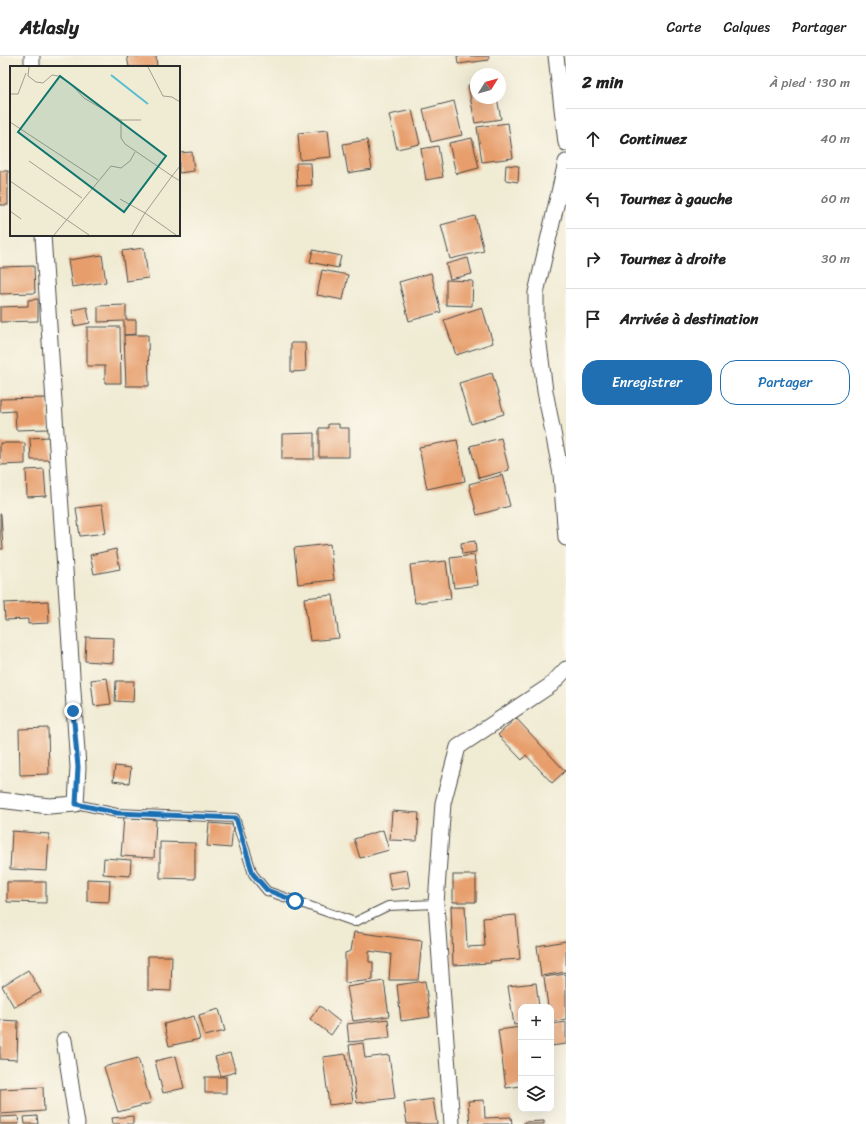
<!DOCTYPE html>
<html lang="fr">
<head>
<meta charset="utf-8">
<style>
  :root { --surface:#fff; --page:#f2f2f2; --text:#222; --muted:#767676; --line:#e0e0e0; --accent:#1f6fb2 }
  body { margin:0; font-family:Sriracha,sans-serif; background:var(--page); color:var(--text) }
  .controls { position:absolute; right:12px; bottom:12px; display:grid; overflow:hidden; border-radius:8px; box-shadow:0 4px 16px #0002 }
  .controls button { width:36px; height:36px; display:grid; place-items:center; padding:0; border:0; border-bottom:1px solid var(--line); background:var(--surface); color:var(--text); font:20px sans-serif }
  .compass { position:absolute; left:470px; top:12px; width:36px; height:36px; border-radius:50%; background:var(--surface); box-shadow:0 4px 16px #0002; rotate:53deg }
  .stop { position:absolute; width:12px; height:12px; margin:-9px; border:3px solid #1f6fb2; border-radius:50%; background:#fff }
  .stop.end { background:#1f6fb2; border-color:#fff; box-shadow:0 1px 4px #0008 }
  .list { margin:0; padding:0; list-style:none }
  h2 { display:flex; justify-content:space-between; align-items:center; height:52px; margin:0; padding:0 16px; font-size:17px }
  h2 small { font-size:13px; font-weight:400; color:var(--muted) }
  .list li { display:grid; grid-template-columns:26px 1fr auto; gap:12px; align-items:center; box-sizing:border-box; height:60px; padding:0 16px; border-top:1px solid var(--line) }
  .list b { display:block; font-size:15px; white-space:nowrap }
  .list em { font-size:13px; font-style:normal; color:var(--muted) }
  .actions { display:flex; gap:8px; padding:12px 16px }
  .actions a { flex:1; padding:9px 0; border:1px solid var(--accent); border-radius:16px; text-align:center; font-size:14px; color:var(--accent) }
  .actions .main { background:var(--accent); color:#fff }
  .icon { flex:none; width:22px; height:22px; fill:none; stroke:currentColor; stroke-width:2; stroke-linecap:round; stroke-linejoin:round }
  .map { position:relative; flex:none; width:566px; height:1068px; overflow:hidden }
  header { display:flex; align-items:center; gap:24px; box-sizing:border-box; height:56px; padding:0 20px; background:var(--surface); border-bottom:1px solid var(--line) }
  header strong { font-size:19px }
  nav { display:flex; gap:22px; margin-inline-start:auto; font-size:14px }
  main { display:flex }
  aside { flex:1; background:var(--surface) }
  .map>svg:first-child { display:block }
  .building { fill:#e79e6c }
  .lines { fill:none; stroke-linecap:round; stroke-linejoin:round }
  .service-casing { stroke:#494844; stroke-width:10 }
  .minor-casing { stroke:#494844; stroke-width:17 }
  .service { stroke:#fff; stroke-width:8 }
  .minor { stroke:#fff; stroke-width:15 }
  .route { stroke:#1f6fb2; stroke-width:5 }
  .inset-river { fill:none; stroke:#55bfd1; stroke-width:2 }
  .inset-road { fill:none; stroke:#a19e90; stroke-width:1 }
  .view { fill:#0f766e; fill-opacity:0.15; stroke:#0f766e; stroke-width:2 }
  .inset-edge { fill:none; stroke:#2b2b2b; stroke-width:2 }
</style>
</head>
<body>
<header>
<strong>Atlasly</strong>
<nav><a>Carte</a><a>Calques</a><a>Partager</a></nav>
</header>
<main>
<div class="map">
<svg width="566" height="1068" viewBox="0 0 566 1068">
  <rect width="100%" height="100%" fill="#fbf7ec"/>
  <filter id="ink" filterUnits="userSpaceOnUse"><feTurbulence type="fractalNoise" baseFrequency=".025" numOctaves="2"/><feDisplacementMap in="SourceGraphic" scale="8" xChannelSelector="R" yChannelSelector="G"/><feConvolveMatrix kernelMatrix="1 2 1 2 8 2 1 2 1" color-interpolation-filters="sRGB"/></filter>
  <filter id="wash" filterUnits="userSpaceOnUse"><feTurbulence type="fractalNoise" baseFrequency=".012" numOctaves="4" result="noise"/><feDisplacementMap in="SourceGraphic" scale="16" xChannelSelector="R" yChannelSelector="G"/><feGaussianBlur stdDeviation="0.9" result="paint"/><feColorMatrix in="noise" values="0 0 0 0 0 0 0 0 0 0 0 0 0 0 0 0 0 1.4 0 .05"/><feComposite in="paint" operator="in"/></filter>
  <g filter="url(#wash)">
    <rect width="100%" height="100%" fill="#f0ebd3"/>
    <g id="blocks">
      <!-- building -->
      <g class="building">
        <polygon points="127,0 156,0 157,11 129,11"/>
        <polygon points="457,0 489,0 489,4 458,8"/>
        <polygon points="476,28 476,42 497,42 501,63 475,67 468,29"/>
        <polygon points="454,45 462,79 431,86 423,53"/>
        <polygon points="412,54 420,88 397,93 389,59"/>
        <polygon points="508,67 513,102 482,106 477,71"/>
        <polygon points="328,74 331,101 300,104 298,77"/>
        <polygon points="472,82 479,112 456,118 449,87"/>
        <polygon points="367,84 372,113 348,117 343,88"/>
        <polygon points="438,90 443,121 426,124 421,93"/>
        <polygon points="192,96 194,115 179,117 179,97"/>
        <polygon points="296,107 311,107 312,129 297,130"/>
        <polygon points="506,109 519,110 518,126 505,124"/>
        <rect x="0" y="115" width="8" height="34"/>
        <polygon points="475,160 484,195 450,203 441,169"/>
        <polygon points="144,192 148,222 126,225 122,195"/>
        <polygon points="313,194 341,200 338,212 310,206"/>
        <polygon points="102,199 106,226 72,231 68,204"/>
        <polygon points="468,202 472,218 450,223 446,208"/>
        <polygon points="34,210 35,237 0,238 0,211"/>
        <polygon points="322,214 348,219 343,244 317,239"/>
        <polygon points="431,217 441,256 409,265 399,226"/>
        <polygon points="446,224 473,225 472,250 446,249"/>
        <polygon points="38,243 38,265 0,266 0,251 28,250 28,244"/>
        <polygon points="126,249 126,264 136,264 136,278 124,279 124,265 98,266 98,250"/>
        <polygon points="87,251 90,267 74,270 72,254"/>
        <polygon points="482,251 493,287 456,299 444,264"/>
        <polygon points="87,271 120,271 121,327 105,327 105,310 87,310"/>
        <polygon points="124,279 148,279 149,330 126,330"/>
        <polygon points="291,287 305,287 306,315 291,316"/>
        <polygon points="492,317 504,358 471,368 459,327"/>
        <polygon points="47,342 48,373 16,374 15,355 0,356 0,343"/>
        <polygon points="328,368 339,368 339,372 349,372 349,401 319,401 319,372 328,372"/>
        <polygon points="314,377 314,403 282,403 282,378"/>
        <polygon points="49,381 50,404 31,404 30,382"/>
        <polygon points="501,382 509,414 479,422 470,390"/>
        <polygon points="457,384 465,425 427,433 419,391"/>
        <polygon points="0,387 25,387 25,408 0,409"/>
        <polygon points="44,413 46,440 27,441 26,414"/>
        <polygon points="502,419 510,450 477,459 469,428"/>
        <polygon points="102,449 106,477 80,480 76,452"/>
        <polygon points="0,458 1,458 3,493 0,493"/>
        <polygon points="475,485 476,496 462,498 461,487"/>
        <polygon points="330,488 334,524 298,528 294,492"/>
        <polygon points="116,493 120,513 94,518 90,499"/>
        <polygon points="474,499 478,529 454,532 450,502"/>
        <polygon points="446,505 451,543 415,547 410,509"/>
        <polygon points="333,539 339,582 310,585 304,542"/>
        <polygon points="48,545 49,567 28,568 28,563 5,564 4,547"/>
        <polygon points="86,581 114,582 113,607 85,605"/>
        <polygon points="107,622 111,648 94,650 91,624"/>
        <polygon points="116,625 134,625 133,646 115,645"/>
        <polygon points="516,662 565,715 552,727 526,699 522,704 498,679"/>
        <polygon points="48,672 49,718 20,719 19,673"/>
        <polygon points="115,710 131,712 129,727 113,725"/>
        <polygon points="392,755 419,757 417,785 390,784"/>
        <polygon points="124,761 156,764 154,802 121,800"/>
        <polygon points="209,767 233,769 231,792 207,790"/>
        <polygon points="383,774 389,794 360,802 354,783"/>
        <polygon points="12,775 49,778 47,815 10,813"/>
        <polygon points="160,786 195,787 195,823 160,822"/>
        <polygon points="104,802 131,804 130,820 103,818"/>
        <polygon points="407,814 410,831 391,834 388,817"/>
        <rect x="453" y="819" width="23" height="27"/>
        <polygon points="87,823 110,824 109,846 87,845"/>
        <polygon points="7,826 46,826 46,847 7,846"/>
        <polygon points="451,850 465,850 467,891 485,890 483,862 516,859 520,903 490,905 491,907 453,909"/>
        <polygon points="354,876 422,885 418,924 389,924 391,898 369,895 369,906 373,906 373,924 345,927 345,897 351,895"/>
        <polygon points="566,885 566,916 541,920 537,890"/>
        <polygon points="148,900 172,900 171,935 148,934"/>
        <polygon points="28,914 41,936 14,951 2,930"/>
        <polygon points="566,918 566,963 551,966 551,951 548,951 544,921"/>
        <polygon points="384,925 389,960 353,965 347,931"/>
        <polygon points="425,925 430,961 401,965 397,929"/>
        <polygon points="536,927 539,951 521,951 521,968 514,969 508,930"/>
        <polygon points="320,950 340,966 331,979 310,963"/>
        <polygon points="219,953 225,975 205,980 199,959"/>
        <polygon points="194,960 200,983 169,990 164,968"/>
        <polygon points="388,963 390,982 349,986 347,968"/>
        <polygon points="0,964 18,965 17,1004 0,1003"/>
        <polygon points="566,966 566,988 551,990 551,968"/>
        <polygon points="521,971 521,1030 506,1032 498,974"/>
        <polygon points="363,987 365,1002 389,999 395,1042 357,1047 349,989"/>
        <polygon points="230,997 236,1016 221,1020 215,1001"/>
        <polygon points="346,998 353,1046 329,1049 323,1001"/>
        <polygon points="176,1000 184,1032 163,1037 155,1005"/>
        <polygon points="138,1002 151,1047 118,1056 104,1011"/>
        <rect x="205" y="1021" width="21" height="16"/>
        <polygon points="43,1031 44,1055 0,1058 0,1033"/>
        <polygon points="433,1043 437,1068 407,1068 404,1047"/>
        <polygon points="484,1044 485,1062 511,1061 512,1068 470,1068 468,1045"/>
        <polygon points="18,1060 19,1068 0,1068 0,1061"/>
        <polygon points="37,1060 38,1068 25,1068 24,1061"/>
        <polygon points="133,1060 133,1068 113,1068 112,1062"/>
        <polygon points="544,1065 544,1068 524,1068 524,1066"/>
      </g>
    </g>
  </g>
  <g filter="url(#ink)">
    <use href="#blocks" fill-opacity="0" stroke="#494844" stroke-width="1"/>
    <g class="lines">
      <!-- service casing -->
      <g class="service-casing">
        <polyline id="service" points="76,748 117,757 235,762 253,818 267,835 355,866 388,850 436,848"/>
      </g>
      <!-- minor casing -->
      <g class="minor-casing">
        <g id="minor">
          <polyline points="32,0 32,11"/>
          <polyline points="556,0 566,87"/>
          <polyline points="566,106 536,237 536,265 545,335 561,418 566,482"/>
          <polyline points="0,744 49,750 76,748 78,711 43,179"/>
          <polyline points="64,984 77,1068"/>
          <polyline points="452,1068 436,848 443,747 458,691 551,629 566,613"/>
        </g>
      </g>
      <!-- service -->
      <use href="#service" class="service"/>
      <!-- minor -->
      <use href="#minor" class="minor"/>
    </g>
  </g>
  <g class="lines" filter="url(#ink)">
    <!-- route -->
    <polyline class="route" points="73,655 78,711 76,748 117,757 236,762 253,818 267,834 295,845"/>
  </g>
  <!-- overview -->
  <g transform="translate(10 10)">
    <rect width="170" height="170" fill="#f0ebd3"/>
    <path class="inset-river" d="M101,9L138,38"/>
    <path class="inset-road" d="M19,1L18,10L26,16L33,17L42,9L48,10L60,17L74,32L111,54V72L115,78L162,110L135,147L122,169M138,1L153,30L162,31L170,36M0,28H8L16,7M111,54H131M0,56L88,114M19,95L72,132M170,100L162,110L170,115M0,115L79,169M110,133L135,147L166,169M0,145L11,153M44,169L101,100L111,102L120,95L125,86"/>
    <path class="view" d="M50,10L156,90L114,146L8,66Z"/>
    <rect width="170" height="170" class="inset-edge"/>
  </g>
</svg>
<div class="controls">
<button>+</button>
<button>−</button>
<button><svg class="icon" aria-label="layers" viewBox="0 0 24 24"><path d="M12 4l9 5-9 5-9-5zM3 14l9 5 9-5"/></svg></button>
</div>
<svg class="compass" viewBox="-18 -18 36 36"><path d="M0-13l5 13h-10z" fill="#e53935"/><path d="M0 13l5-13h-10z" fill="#767676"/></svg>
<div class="stop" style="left:295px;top:845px"></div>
<div class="stop end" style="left:73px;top:655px"></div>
</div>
<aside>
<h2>2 min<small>À pied · 130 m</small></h2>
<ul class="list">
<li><svg class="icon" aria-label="ahead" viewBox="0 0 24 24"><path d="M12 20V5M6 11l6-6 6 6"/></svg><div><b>Continuez</b></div><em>40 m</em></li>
<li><svg class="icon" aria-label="left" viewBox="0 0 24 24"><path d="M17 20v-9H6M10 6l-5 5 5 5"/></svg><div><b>Tournez à gauche</b></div><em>60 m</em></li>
<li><svg class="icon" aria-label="right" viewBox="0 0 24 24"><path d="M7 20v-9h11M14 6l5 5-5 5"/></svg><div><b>Tournez à droite</b></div><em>30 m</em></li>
<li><svg class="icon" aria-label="arrive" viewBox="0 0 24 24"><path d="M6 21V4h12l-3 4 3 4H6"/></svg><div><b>Arrivée à destination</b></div></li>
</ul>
<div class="actions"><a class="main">Enregistrer</a><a>Partager</a></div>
</aside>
</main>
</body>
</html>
